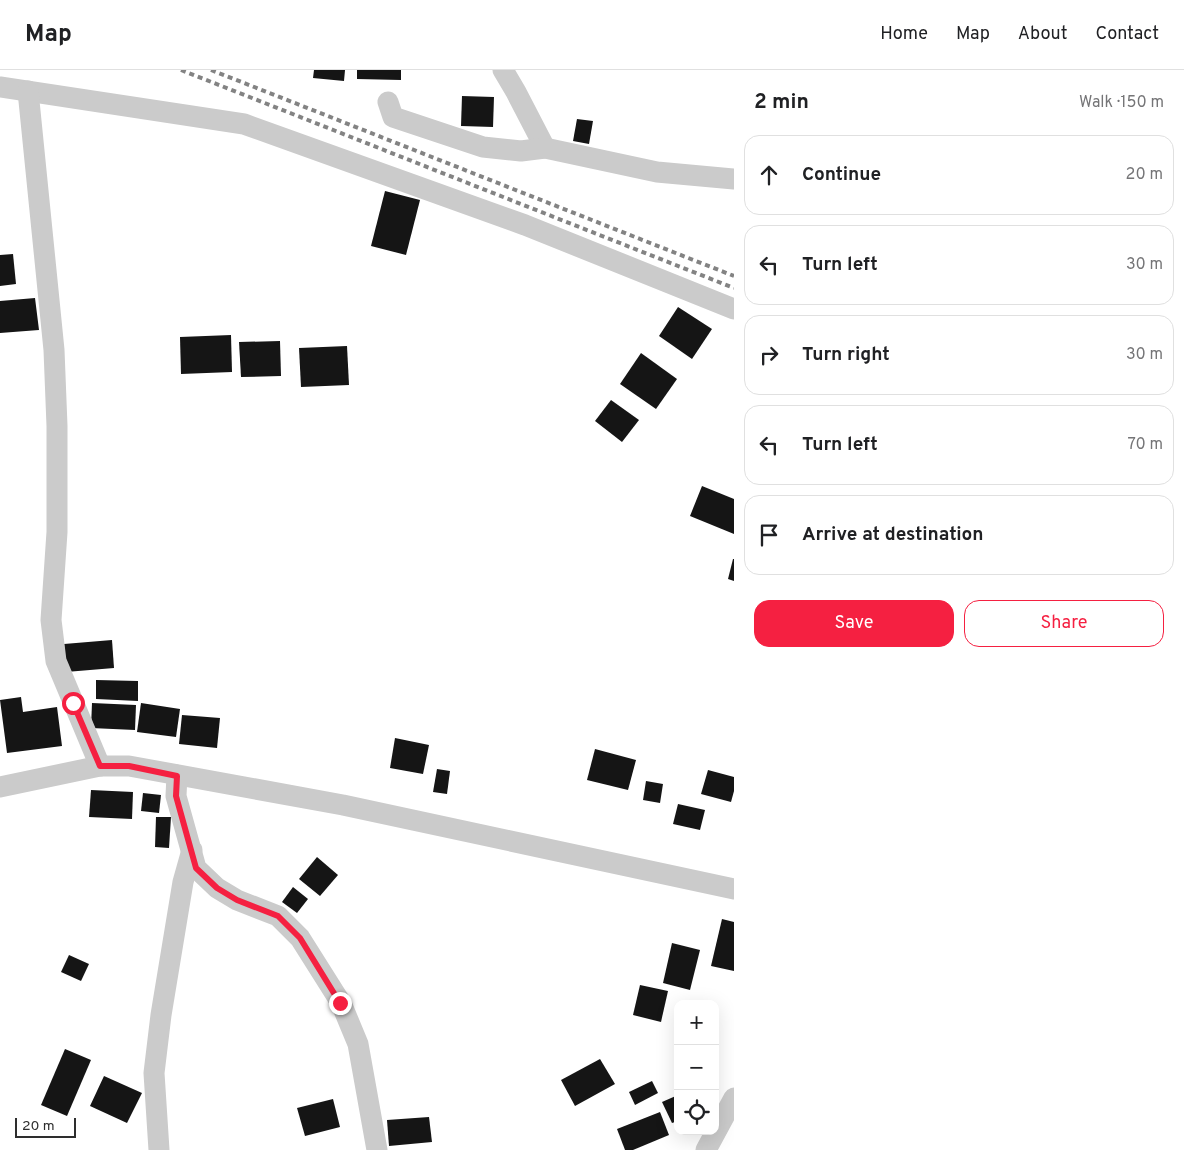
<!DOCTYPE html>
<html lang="en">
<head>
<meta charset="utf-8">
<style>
  :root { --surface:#fff; --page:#f6f6f6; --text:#202124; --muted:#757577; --line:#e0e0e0; --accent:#f52041 }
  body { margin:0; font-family:Overpass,sans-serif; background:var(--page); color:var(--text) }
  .controls { position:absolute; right:15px; bottom:15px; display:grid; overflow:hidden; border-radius:10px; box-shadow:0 5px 20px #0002 }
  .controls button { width:45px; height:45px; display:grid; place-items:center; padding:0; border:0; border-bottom:1px solid var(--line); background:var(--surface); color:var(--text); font:25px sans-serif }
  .scale { position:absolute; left:15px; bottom:12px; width:61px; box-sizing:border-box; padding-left:5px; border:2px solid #2e2e2e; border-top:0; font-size:14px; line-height:18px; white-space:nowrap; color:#2e2e2e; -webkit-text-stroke:4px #fff; paint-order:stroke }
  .stop { position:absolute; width:15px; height:15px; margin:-11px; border:4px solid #f52041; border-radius:50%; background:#fff }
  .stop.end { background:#f52041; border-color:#fff; box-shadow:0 1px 5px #0008 }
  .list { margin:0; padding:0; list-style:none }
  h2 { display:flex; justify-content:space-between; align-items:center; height:65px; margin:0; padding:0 20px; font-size:21px }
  h2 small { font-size:16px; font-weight:400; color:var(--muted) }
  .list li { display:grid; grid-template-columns:32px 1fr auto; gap:15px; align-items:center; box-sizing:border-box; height:80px; margin:0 10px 10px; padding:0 10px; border:1px solid var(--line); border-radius:15px }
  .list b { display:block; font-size:19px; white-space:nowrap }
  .list em { font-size:16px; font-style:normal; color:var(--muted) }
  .actions { display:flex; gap:10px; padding:15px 20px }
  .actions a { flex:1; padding:11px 0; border:1px solid var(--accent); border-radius:15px; text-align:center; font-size:18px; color:var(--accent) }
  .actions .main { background:var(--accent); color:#fff }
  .icon { flex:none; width:28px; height:28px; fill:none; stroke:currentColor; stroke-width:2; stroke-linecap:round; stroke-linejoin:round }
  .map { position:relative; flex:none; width:734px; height:1080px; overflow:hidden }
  header { display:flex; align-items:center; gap:30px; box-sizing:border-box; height:70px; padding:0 25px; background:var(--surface); border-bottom:1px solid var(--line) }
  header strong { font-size:24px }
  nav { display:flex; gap:28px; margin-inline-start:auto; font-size:18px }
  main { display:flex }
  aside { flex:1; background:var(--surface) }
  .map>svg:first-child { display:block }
  .building { fill:#151515 }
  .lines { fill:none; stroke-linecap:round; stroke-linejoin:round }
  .minor { stroke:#cbcbcb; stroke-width:21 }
  .rail { stroke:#838383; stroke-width:4; stroke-dasharray:5 4; stroke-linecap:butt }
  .route { stroke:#f52041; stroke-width:6 }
</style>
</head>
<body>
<header>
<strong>Map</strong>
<nav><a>Home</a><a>Map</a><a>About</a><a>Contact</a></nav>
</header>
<main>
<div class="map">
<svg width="734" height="1080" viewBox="0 0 734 1080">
  <rect width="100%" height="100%" fill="#fff"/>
  <!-- building -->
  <g class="building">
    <polygon points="314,0 345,0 344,11 313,8"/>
    <polygon points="357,0 401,0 401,10 357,9"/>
    <polygon points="462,26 494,27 493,57 461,56"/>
    <polygon points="577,49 593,51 589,74 573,71"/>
    <polygon points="385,121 420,130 406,185 371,176"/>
    <polygon points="13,184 16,214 0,216 0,185"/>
    <polygon points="35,228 39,260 0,263 0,231"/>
    <polygon points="678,237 712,259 692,289 659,266"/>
    <polygon points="231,265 232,302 181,304 180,267"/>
    <polygon points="280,271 281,306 241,307 239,272"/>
    <polygon points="347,276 349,315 301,317 299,278"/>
    <polygon points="641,283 677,309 656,339 620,314"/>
    <polygon points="611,330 639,350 622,372 595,351"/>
    <polygon points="702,416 734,429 734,464 690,446"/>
    <polygon points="733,489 734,489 734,511 728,509"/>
    <polygon points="112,570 114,598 66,602 64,574"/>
    <polygon points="96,610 138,611 138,631 96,629"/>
    <polygon points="21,627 23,642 57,637 62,676 7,683 0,630"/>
    <polygon points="92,633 136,635 135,660 91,658"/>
    <polygon points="141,633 180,639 176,667 137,662"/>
    <polygon points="182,645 220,648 217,678 179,674"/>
    <polygon points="395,668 429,675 423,704 390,698"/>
    <polygon points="595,679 636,690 628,720 587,710"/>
    <polygon points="437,699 450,701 447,724 433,722"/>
    <polygon points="708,700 734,707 734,721 731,732 701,724"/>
    <polygon points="646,711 663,714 660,733 643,730"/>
    <polygon points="91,720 133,722 132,749 89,747"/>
    <polygon points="143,723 161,725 159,743 141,741"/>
    <polygon points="678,734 705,740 700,760 673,754"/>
    <polygon points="156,747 171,747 169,778 155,777"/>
    <polygon points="317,787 338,805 320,826 299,809"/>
    <polygon points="293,817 308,829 297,843 282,832"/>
    <polygon points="722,849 734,852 734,901 711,896"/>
    <polygon points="672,873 700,880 690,920 663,913"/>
    <polygon points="69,885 89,894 81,911 61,902"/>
    <polygon points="640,915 668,921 661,952 633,945"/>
    <polygon points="65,979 91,990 67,1046 41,1035"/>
    <polygon points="600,989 615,1014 575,1036 561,1010"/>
    <polygon points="104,1006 142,1023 127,1053 90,1036"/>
    <polygon points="652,1011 658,1023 635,1035 629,1022"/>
    <polygon points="678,1025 678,1051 672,1053 662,1032"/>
    <polygon points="333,1029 340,1057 305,1066 297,1038"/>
    <polygon points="660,1042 669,1065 633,1080 625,1080 617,1059"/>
    <polygon points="429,1047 432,1072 389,1076 387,1050"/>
  </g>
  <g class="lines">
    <!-- minor -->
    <g class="minor">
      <polyline points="503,0 516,22 545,78"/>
      <polyline points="0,17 244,54 525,155 734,239"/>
      <polyline points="28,21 54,280 57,356 57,462 51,550 56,591 100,696"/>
      <polyline points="388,32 393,47 483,77 521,81 545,78 657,102 734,109"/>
      <polyline points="177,705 176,726 196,798 217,818 237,830 278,846 300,868 341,933 358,974 377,1080"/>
      <polyline points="0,717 100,696 129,696 343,735 734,819"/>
      <polyline points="159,1080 154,1003 161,945 183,812 192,780"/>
      <polyline points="706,1080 734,1028"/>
    </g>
    <!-- rail -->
    <g class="rail">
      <polyline points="181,0 734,218"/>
      <polyline points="211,0 734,206"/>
    </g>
  </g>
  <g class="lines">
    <!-- route -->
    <polyline class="route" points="73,633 100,696 129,696 177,706 176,726 196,798 217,818 237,830 278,846 300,868 340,933"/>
  </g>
</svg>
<div class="controls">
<button>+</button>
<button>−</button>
<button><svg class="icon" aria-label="locate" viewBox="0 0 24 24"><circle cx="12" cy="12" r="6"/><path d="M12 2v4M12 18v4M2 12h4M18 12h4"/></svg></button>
</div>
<div class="scale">20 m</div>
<div class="stop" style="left:73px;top:633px"></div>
<div class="stop end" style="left:340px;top:933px"></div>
</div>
<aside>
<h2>2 min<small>Walk · 150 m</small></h2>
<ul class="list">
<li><svg class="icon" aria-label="ahead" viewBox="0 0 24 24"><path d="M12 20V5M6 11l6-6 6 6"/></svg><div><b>Continue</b></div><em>20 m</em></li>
<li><svg class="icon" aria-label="left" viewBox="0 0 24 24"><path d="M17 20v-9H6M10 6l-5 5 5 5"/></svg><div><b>Turn left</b></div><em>30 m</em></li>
<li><svg class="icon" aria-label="right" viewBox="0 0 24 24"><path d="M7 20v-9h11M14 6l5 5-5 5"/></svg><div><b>Turn right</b></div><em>30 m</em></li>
<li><svg class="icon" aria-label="left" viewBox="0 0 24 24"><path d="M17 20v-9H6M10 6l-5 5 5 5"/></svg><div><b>Turn left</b></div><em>70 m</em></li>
<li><svg class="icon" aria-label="arrive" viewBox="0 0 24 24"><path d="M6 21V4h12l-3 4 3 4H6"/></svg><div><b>Arrive at destination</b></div></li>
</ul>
<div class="actions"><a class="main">Save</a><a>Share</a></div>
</aside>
</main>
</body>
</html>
